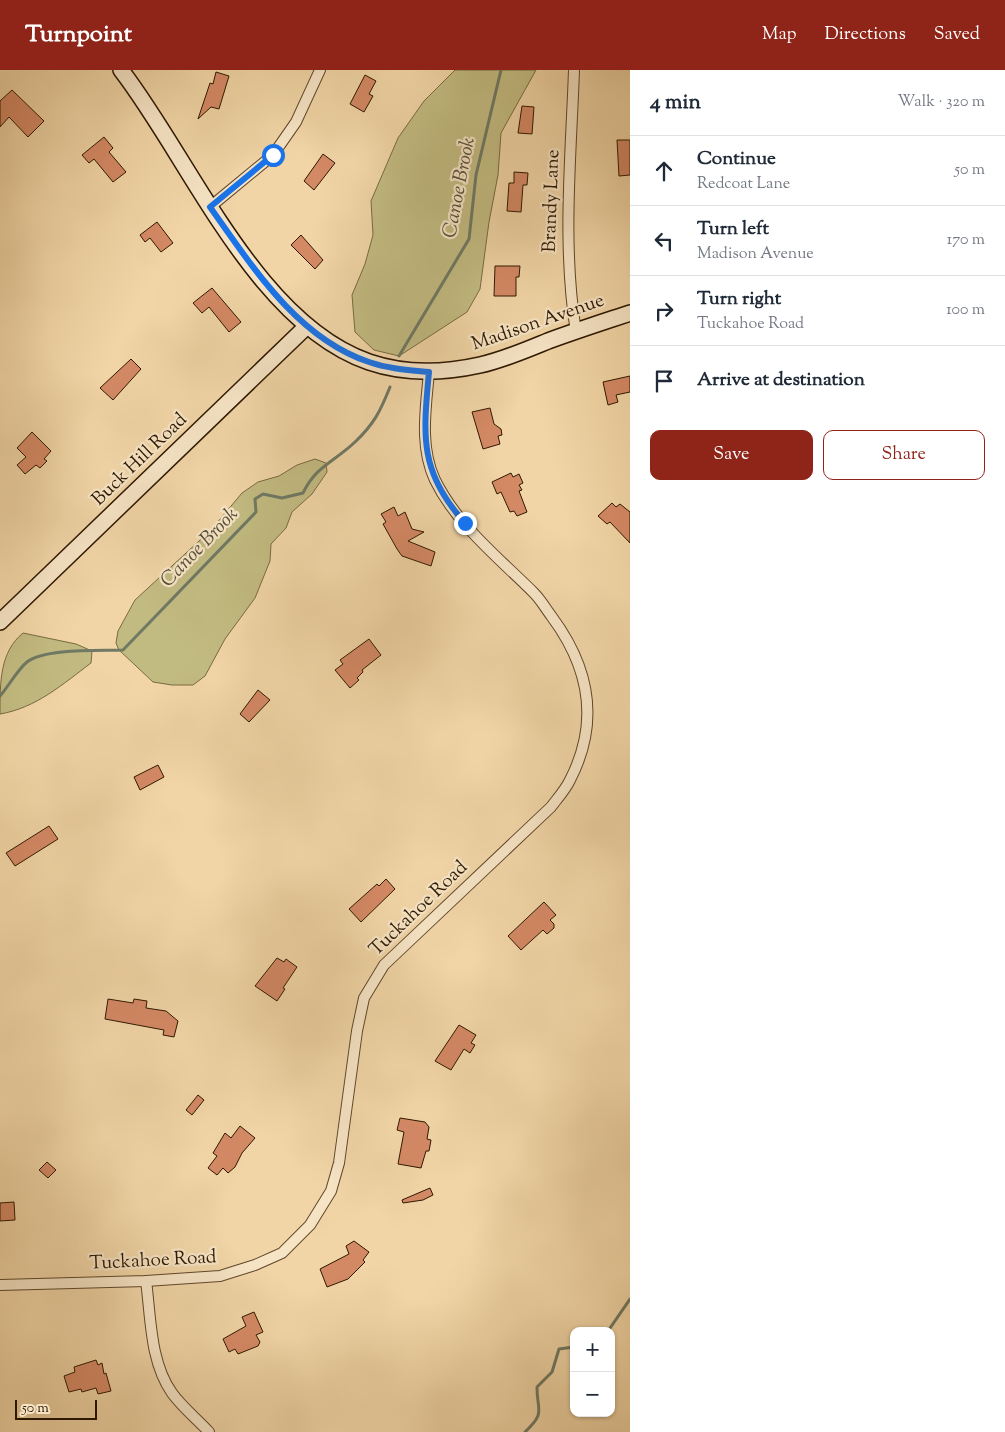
<!DOCTYPE html>
<html lang="en">
<head>
<meta charset="utf-8">
<style>
  :root { --surface:#fff; --page:#f2f2f3; --text:#1f2937; --muted:#747a83; --line:#e0e1e3; --accent:#8f2418 }
  body { margin:0; font-family:"Sorts Mill Goudy",serif; background:var(--page); color:var(--text) }
  .controls { position:absolute; right:15px; bottom:15px; display:grid; overflow:hidden; border-radius:10px; box-shadow:0 1px 4px #0004 }
  .controls button { width:45px; height:45px; display:grid; place-items:center; padding:0; border:0; border-bottom:1px solid var(--line); background:var(--surface); color:var(--text); font:25px sans-serif }
  .scale { position:absolute; left:15px; bottom:12px; width:82px; box-sizing:border-box; padding-left:5px; border:2px solid #2e1800; border-top:0; font-size:14px; line-height:18px; white-space:nowrap; color:#2e1800; -webkit-text-stroke:4px #f6e4c5; paint-order:stroke }
  .stop { position:absolute; width:15px; height:15px; margin:-11px; border:4px solid #1a73e8; border-radius:50%; background:#fff }
  .stop.end { background:#1a73e8; border-color:#fff; box-shadow:0 1px 5px #0008 }
  .list { margin:0; padding:0; list-style:none }
  h2 { display:flex; justify-content:space-between; align-items:center; height:65px; margin:0; padding:0 20px; font-size:21px }
  h2 small { font-size:16px; font-weight:400; color:var(--muted) }
  .list li { display:grid; grid-template-columns:32px 1fr auto; gap:15px; align-items:center; box-sizing:border-box; height:70px; padding:0 20px; border-top:1px solid var(--line) }
  .list b { display:block; font-size:19px; white-space:nowrap }
  .list p { margin:0; font-size:16px; white-space:nowrap; color:var(--muted) }
  .list em { font-size:16px; font-style:normal; color:var(--muted) }
  .actions { display:flex; gap:10px; padding:15px 20px }
  .actions a { flex:1; padding:11px 0; border:1px solid var(--accent); border-radius:10px; text-align:center; font-size:18px; color:var(--accent) }
  .actions .main { background:var(--accent); color:#fff }
  .icon { flex:none; width:28px; height:28px; fill:none; stroke:currentColor; stroke-width:2; stroke-linecap:round; stroke-linejoin:round }
  .map { position:relative; flex:none; width:630px; height:1362px; overflow:hidden }
  header { display:flex; align-items:center; gap:30px; box-sizing:border-box; height:70px; padding:0 25px; background:var(--accent); color:#fff }
  header strong { font-size:24px }
  nav { display:flex; gap:28px; margin-inline-start:auto; font-size:18px }
  main { display:flex }
  aside { flex:1; background:var(--surface) }
  .map>svg:first-child { display:block }
  .green { fill:#c2bb81; stroke:#786a40 }
  .lines { fill:none; stroke-linecap:round; stroke-linejoin:round }
  .stream { stroke:#6f7964; stroke-width:3 }
  .building { fill:#d48965; stroke:#2e1800 }
  .street-casing { stroke:#5f472a; stroke-width:12 }
  .secondary-casing { stroke:#2e1800; stroke-width:18 }
  .street { stroke:#f6e4c5; stroke-width:10 }
  .secondary { stroke:#f6e4c5; stroke-width:15 }
  .route { stroke:#1a73e8; stroke-width:6 }
  .labels { text-anchor:middle; dominant-baseline:central; stroke-width:4.5; stroke-linejoin:round; paint-order:stroke }
  .street-label { font-size:19px; fill:#2e1800; stroke:#f6e4c5 }
  .water-label { font-size:20px; font-style:italic; fill:#54503a; stroke:#f6e4c5 }
</style>
</head>
<body>
<header>
<strong>Turnpoint</strong>
<nav><a>Map</a><a>Directions</a><a>Saved</a></nav>
</header>
<main>
<div class="map">
<svg width="630" height="1362" viewBox="0 0 630 1362">
  <rect width="100%" height="100%" fill="#f1d5a6"/>
  <filter id="stains"><feTurbulence type="fractalNoise" baseFrequency=".004" numOctaves="4"/><feColorMatrix values="0 0 0 0 .2 0 0 0 0 .09 0 0 0 0 .02 0 0 0 .5 -.17"/></filter>
  <radialGradient id="worn" r=".72"><stop offset=".6" stop-color="#630" stop-opacity="0"/><stop offset="1" stop-color="#630" stop-opacity=".3"/></radialGradient>
  <!-- green -->
  <g class="green">
    <polygon points="455,0 536,0 501,63 498,105 489,152 480,219 467,242 399,286 374,280 355,262 352,225 365,194 373,165 371,131 398,68 424,31"/>
    <polygon points="315,389 326,393 327,402 312,424 292,442 286,458 271,474 270,491 255,528 225,569 205,606 193,615 172,615 153,612 119,580 116,573 118,561 135,530 211,460 242,423 258,412 279,406 297,395"/>
    <path d="M23,563L76,574L92,581L91,593C63,614 36,638 0,644C0,611 0,582 23,563Z"/>
  </g>
  <g class="lines">
    <!-- stream -->
    <g class="stream">
      <polyline points="399,286 469,169 476,105 501,0"/>
      <path d="M0,626C8,617 18,599 27,592C45,578 100,581 123,580L256,442L255,429L263,424L282,428L303,423C316,396 334,392 355,372C374,354 380,342 390,317"/>
      <polyline points="608,1261 630,1229"/>
      <path d="M525,1362C546,1342 537,1342 537,1317L552,1302L559,1279L574,1277"/>
    </g>
  </g>
  <!-- building -->
  <g class="building">
    <polygon points="216,2 229,6 219,39 211,37 198,49 210,13 213,14"/>
    <polygon points="365,5 376,11 369,24 373,26 364,42 350,34"/>
    <polygon points="12,20 44,51 28,67 9,47 0,57 0,31"/>
    <polygon points="522,36 534,37 532,64 518,63"/>
    <polygon points="104,67 113,78 109,82 126,102 113,112 94,89 89,93 82,85"/>
    <polygon points="617,70 630,70 630,105 619,106"/>
    <polygon points="323,84 335,93 314,120 304,111"/>
    <polygon points="514,102 528,103 527,115 523,115 521,142 507,141 509,113 514,113"/>
    <polygon points="157,152 173,173 161,182 150,168 145,172 140,165"/>
    <polygon points="301,165 323,190 315,199 291,175"/>
    <polygon points="495,196 520,196 519,207 516,207 516,226 494,226"/>
    <polygon points="212,218 241,252 229,262 209,237 202,243 193,233"/>
    <polygon points="131,289 141,299 113,330 100,318"/>
    <polygon points="630,306 630,322 616,325 618,332 608,335 603,312"/>
    <polygon points="490,338 494,354 501,359 502,365 498,366 500,374 483,379 472,342"/>
    <polygon points="32,362 51,381 44,389 47,391 40,398 36,395 25,404 17,395 26,387 17,378"/>
    <polygon points="511,403 513,407 519,404 523,413 519,415 522,420 519,421 527,442 517,446 514,441 510,442 501,422 497,424 492,412"/>
    <polygon points="612,433 616,437 620,434 630,442 630,473 610,452 607,454 598,446"/>
    <polygon points="394,437 398,446 405,442 412,459 424,462 408,471 435,482 431,496 402,486 397,479 383,454 386,452 381,444"/>
    <polygon points="369,569 381,585 362,600 363,602 357,608 359,610 350,618 335,600 343,594 340,590"/>
    <polygon points="258,620 270,630 249,652 240,644"/>
    <polygon points="158,695 164,707 140,720 134,707"/>
    <polygon points="49,756 58,769 15,796 6,783"/>
    <polygon points="386,809 395,819 361,852 349,839 377,814 379,816"/>
    <polygon points="544,832 556,845 550,850 554,854 554,858 547,864 543,860 521,880 508,866"/>
    <polygon points="277,888 284,892 286,889 297,897 283,918 285,919 277,931 255,916"/>
    <polygon points="108,929 133,933 134,929 147,931 146,938 166,941 178,951 174,967 163,965 164,960 105,949"/>
    <polygon points="459,955 476,965 471,973 475,975 470,983 464,979 451,1000 435,991"/>
    <polygon points="198,1025 204,1030 192,1045 186,1040"/>
    <polygon points="400,1048 425,1052 429,1057 427,1069 431,1070 429,1081 426,1081 421,1098 398,1094 404,1062 397,1060"/>
    <polygon points="240,1056 255,1068 242,1083 235,1097 228,1103 223,1098 217,1105 208,1098 217,1086 213,1083 225,1063 231,1068"/>
    <polygon points="47,1092 56,1100 48,1108 39,1100"/>
    <polygon points="430,1118 433,1125 423,1130 403,1133 402,1130"/>
    <polygon points="14,1132 15,1150 0,1151 0,1133"/>
    <polygon points="354,1171 369,1182 363,1190 365,1192 348,1209 327,1217 320,1199 349,1184 346,1176"/>
    <polygon points="254,1242 263,1262 256,1265 260,1272 258,1276 238,1284 235,1279 229,1282 223,1269 246,1256 242,1247"/>
    <polygon points="96,1290 98,1295 102,1293 104,1304 106,1303 111,1321 98,1324 96,1318 82,1322 81,1319 69,1322 64,1306 75,1302 74,1297"/>
  </g>
  <g class="lines">
    <!-- street casing -->
    <g class="street-casing">
      <g id="street">
        <path d="M574,0C571,87 562,175 576,262"/>
        <polyline points="210,137 273,85 296,52 320,0"/>
        <path d="M146,1211C151,1248 150,1292 172,1323C182,1337 197,1349 209,1362"/>
        <path d="M0,1215L146,1211L220,1206L255,1195L282,1183L310,1155L331,1121L339,1093L357,961L364,928L384,895L551,737C557,729 566,719 570,710C600,652 589,597 552,547C546,539 541,530 534,523C499,488 457,455 435,410C419,376 426,337 429,302"/>
      </g>
    </g>
    <!-- secondary casing -->
    <g class="secondary-casing">
      <g id="secondary">
        <path d="M121,0C190,89 256,253 369,292C404,304 444,303 480,295C503,290 526,280 548,271C575,261 603,252 630,243"/>
        <polyline points="0,552 307,256"/>
      </g>
    </g>
    <!-- street -->
    <use href="#street" class="street"/>
    <!-- secondary -->
    <use href="#secondary" class="secondary"/>
  </g>
  <g class="lines">
    <!-- route -->
    <path class="route" d="M273,85L210,137C252,196 297,268 369,292C389,299 409,300 429,302C423,366 419,402 465,453"/>
  </g>
  <g class="labels">
    <!-- street labels -->
    <g class="street-label">
      <text transform="translate(552 131) rotate(-88)">Brandy Lane</text>
      <text transform="translate(538 253) rotate(-19)">Madison Avenue</text>
      <text transform="translate(140 390) rotate(-44)">Buck Hill Road</text>
      <text transform="translate(419 839) rotate(-44)">Tuckahoe Road</text>
      <text transform="translate(153 1191) rotate(-3)">Tuckahoe Road</text>
    </g>
    <!-- water labels -->
    <g class="water-label">
      <text transform="translate(460 118) rotate(-79)">Canoe Brook</text>
      <text transform="translate(200 478) rotate(-46)">Canoe Brook</text>
    </g>
  </g>
  <rect width="100%" height="100%" filter="url(#stains)"/>
  <rect width="100%" height="100%" fill="url(#worn)"/>
</svg>
<div class="controls">
<button>+</button>
<button>−</button>
</div>
<div class="scale">50 m</div>
<div class="stop" style="left:273px;top:85px"></div>
<div class="stop end" style="left:465px;top:453px"></div>
</div>
<aside>
<h2>4 min<small>Walk · 320 m</small></h2>
<ul class="list">
<li><svg class="icon" aria-label="ahead" viewBox="0 0 24 24"><path d="M12 20V5M6 11l6-6 6 6"/></svg><div><b>Continue</b><p>Redcoat Lane</p></div><em>50 m</em></li>
<li><svg class="icon" aria-label="left" viewBox="0 0 24 24"><path d="M17 20v-9H6M10 6l-5 5 5 5"/></svg><div><b>Turn left</b><p>Madison Avenue</p></div><em>170 m</em></li>
<li><svg class="icon" aria-label="right" viewBox="0 0 24 24"><path d="M7 20v-9h11M14 6l5 5-5 5"/></svg><div><b>Turn right</b><p>Tuckahoe Road</p></div><em>100 m</em></li>
<li><svg class="icon" aria-label="arrive" viewBox="0 0 24 24"><path d="M6 21V4h12l-3 4 3 4H6"/></svg><div><b>Arrive at destination</b></div></li>
</ul>
<div class="actions"><a class="main">Save</a><a>Share</a></div>
</aside>
</main>
</body>
</html>
